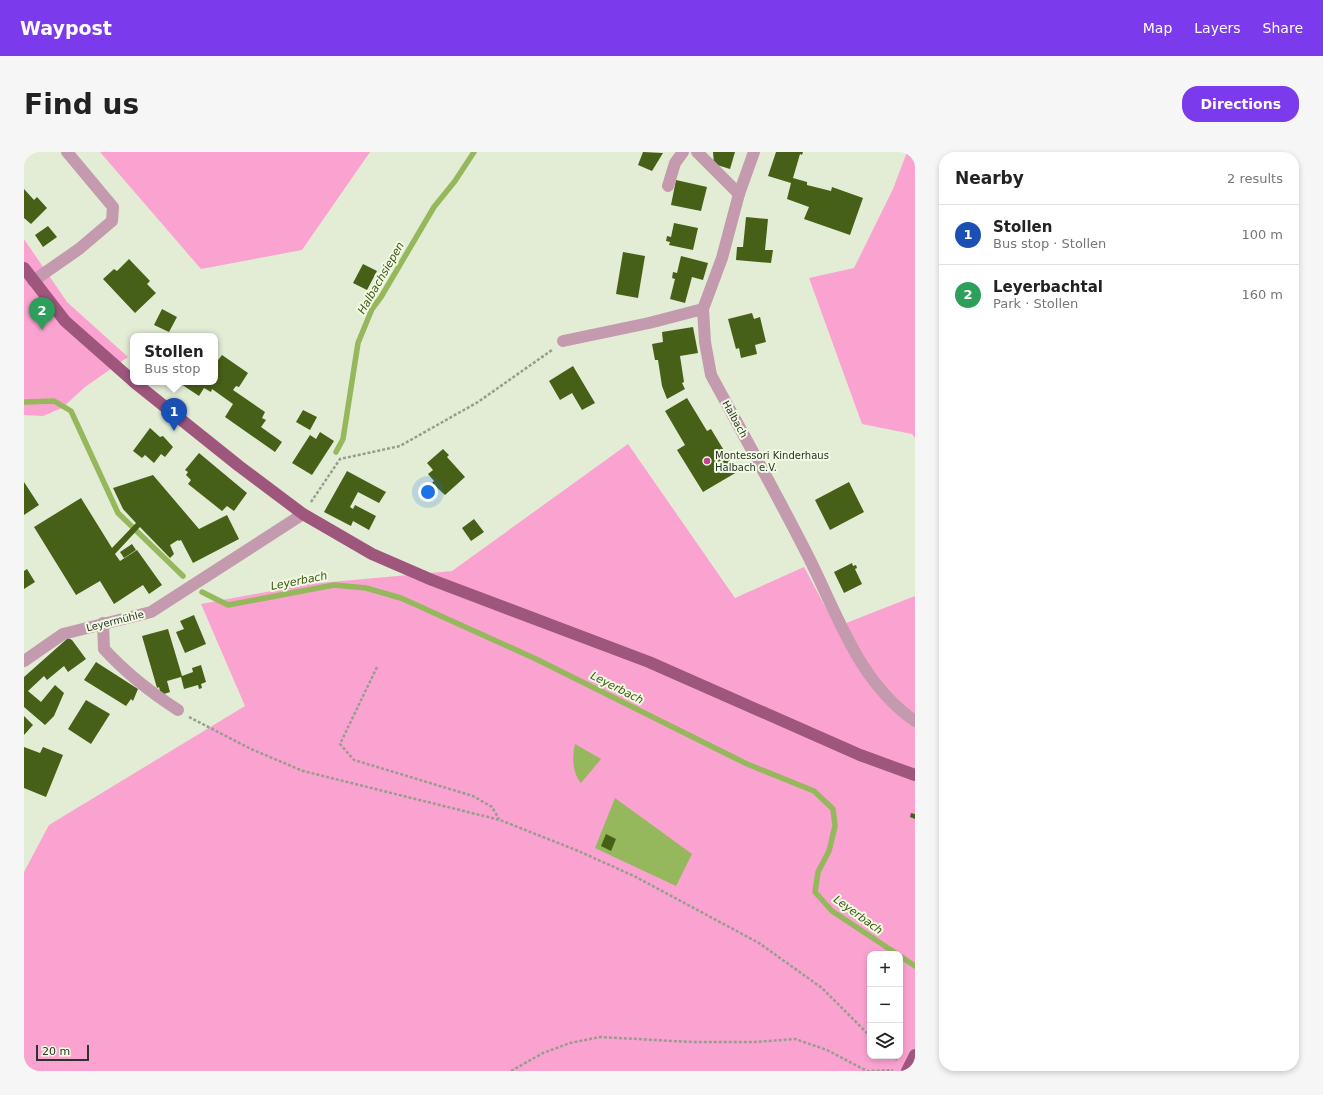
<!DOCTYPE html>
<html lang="en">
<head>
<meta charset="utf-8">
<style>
  :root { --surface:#fff; --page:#f6f6f6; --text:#222; --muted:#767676; --line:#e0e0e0; --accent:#7c3aed }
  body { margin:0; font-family:"DejaVu Sans",sans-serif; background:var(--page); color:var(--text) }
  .controls { position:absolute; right:12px; bottom:12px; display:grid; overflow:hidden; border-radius:8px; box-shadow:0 2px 6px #0003 }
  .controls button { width:36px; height:36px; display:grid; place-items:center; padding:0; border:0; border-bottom:1px solid var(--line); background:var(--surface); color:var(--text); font:20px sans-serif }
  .scale { position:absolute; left:12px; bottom:10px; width:53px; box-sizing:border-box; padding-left:4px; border:2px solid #2f322a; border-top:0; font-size:11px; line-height:14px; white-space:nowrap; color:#2f322a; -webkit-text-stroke:3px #f0fae3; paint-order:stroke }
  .you { position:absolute; left:404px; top:340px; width:14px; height:14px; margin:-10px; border:3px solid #fff; border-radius:50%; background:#1a73e8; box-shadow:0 0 0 6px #1a73e833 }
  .badge { display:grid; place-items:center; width:26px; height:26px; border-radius:50%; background:var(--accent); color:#fff; font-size:13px; font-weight:700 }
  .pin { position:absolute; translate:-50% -33px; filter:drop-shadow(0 1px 2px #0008) }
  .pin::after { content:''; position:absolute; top:21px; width:14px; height:12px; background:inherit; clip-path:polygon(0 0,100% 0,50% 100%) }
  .popup { position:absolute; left:106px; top:181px; width:88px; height:52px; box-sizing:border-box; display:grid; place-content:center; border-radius:8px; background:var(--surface); filter:drop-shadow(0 1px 3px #0005); font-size:13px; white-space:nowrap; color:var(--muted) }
  .popup b { font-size:15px; color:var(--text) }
  .popup::after { content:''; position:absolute; left:50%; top:100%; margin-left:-8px; border:8px solid transparent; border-top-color:var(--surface) }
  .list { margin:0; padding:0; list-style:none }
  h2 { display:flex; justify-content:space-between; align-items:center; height:52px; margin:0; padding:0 16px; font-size:17px }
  h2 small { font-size:13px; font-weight:400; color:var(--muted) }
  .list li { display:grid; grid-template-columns:26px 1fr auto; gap:12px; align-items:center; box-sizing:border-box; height:60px; padding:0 16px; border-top:1px solid var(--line) }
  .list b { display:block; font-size:15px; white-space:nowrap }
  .list p { margin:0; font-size:13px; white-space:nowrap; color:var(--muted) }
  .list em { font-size:13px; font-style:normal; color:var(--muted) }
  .icon { flex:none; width:22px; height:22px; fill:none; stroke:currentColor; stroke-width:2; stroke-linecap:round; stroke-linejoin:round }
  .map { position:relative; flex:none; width:891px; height:919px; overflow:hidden; border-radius:16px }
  header { display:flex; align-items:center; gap:24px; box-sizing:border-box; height:56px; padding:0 20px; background:var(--accent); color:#fff }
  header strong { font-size:19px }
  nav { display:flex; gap:22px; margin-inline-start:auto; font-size:14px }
  .intro { display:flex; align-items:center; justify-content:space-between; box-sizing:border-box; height:96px; padding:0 24px }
  h1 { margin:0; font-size:28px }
  .button { padding:10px 18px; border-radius:16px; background:var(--accent); color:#fff; font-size:14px; font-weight:700 }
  main { display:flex; gap:24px; padding:0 24px }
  aside { flex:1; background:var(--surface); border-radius:16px; box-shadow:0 2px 6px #0003 }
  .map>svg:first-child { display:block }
  .green { fill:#fba3d0; fill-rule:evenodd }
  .water { fill:#95b85c }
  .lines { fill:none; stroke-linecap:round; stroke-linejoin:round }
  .stream { stroke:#95b85c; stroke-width:5.5 }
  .building { fill:#476018 }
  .path { stroke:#969d8d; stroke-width:2.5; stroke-dasharray:3 2; stroke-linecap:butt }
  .minor { stroke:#c49aae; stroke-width:12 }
  .major { stroke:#9f567d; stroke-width:12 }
  .poi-dot { fill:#c3428d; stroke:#f0fae3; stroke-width:1.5 }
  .labels { text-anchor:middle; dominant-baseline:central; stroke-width:4; stroke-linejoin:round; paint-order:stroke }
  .street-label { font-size:10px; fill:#2f322a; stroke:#f0fae3 }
  .poi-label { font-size:10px; fill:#2f322a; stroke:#f0fae3; text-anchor:start }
  .water-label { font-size:11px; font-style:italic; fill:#425817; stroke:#f0fae3 }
</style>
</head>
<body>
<header>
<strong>Waypost</strong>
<nav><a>Map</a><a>Layers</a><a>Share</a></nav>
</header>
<div class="intro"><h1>Find us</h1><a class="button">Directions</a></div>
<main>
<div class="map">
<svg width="891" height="919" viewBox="0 0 891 919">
  <rect width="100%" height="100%" fill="#e3edd6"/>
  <!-- green -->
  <g class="green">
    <polygon points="76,0 346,0 278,98 177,117"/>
    <polygon points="883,0 891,0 891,286 888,282 838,272 785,126 830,116 869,37"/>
    <polygon points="0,87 43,150 104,205 61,235 38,256 19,264 0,263"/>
    <path d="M604,292L711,446L780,415L812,475L891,444V919H0V720L25,673L221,554L177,452L285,432L428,419ZM846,802H876V904H846Z"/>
  </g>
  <!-- water -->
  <g class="water">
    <path d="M551,592L577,607L557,631C548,620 548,605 551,592Z"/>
    <polygon points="591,646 668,702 652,734 571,696"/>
  </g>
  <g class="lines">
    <!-- stream -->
    <g class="stream">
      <polyline points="0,250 30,249 47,259 94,361 159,424"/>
      <polyline points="312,300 319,287 334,191 348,157 357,145 410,55 431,29 450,0"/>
      <polyline points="178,440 204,453 310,433 342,436 377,446 512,507 723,612 790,639 809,657 811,674 805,699 794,720 791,740 808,759 873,802"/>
      <polyline points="876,804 891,814"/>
    </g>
  </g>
  <!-- building -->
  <g class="building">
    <polygon points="619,0 639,1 628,19 614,13"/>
    <polygon points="689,0 711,0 706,17 690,12"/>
    <polygon points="752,0 779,0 778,3 776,2 769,26 783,30 783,33 807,39 808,35 839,46 826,83 780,67 785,55 763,47 767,31 744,24"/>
    <polygon points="652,28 683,35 677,59 647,53"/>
    <polygon points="0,37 10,48 13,45 23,56 7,72 0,66"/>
    <polygon points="722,65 744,67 741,98 749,98 747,111 712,108 713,95 719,95"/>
    <polygon points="650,71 674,76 669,98 645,93 646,90 642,89 643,84 647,85"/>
    <polygon points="24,74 33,85 19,95 11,83"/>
    <polygon points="599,100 621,104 614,146 592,142"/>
    <polygon points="657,104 684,111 679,128 668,125 661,151 646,147 651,127 648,126 649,120 653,121"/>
    <polygon points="105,107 126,129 123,132 132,141 111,161 79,127 90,117 93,119"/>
    <polygon points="339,112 353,119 343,138 329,131"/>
    <polygon points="138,157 153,165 145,180 130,173"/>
    <polygon points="728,161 730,167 736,165 742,190 731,193 733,202 717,206 715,196 712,197 704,167"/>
    <polygon points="669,175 674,201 656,204 660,230 658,231 661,237 643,247 638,234 634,208 631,208 628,192 639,190 638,180"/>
    <polygon points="198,203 224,221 215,235 212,234 209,238 241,260 238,266 242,268 237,275 258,290 251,300 201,265 209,252 188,237 187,240 180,236 175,244 154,230 191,230 191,212"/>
    <polygon points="549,214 571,251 558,258 548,241 536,248 525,229"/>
    <polygon points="663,246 683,279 687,277 713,320 679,340 653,298 661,293 641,259"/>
    <polygon points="279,258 293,265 286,278 272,270"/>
    <polygon points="126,276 136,285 139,284 149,295 141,305 137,302 130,311 121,303 118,306 109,299"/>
    <polygon points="296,280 310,289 288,323 268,311 286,283 292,287"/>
    <polygon points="419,297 425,303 423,305 441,325 421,343 408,331 410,329 404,322 409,318 403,311"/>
    <polygon points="175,301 223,341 210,359 203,354 198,359 164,332 167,328 162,323 164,320 161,318"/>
    <polygon points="323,319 362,340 355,351 334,340 326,355 329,357 331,353 352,364 345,378 329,369 327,374 300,360"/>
    <polygon points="129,323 175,377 203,363 215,387 169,411 157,388 155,389 154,388 146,393 150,402 146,406 116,375 91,402 96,409 113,398 138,433 125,442 119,433 90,452 76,429 52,443 10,375 57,346 88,396 112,371 99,357 89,336"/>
    <polygon points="0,330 15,353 0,363"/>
    <polygon points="825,330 840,360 806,378 791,348"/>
    <polygon points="450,367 460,380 447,389 438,376"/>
    <polygon points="108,392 112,398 100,406 96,400"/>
    <polygon points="828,411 829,414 832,413 833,416 831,417 838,432 820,441 810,420"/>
    <polygon points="3,417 11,430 0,437 0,419"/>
    <polygon points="170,463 182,492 161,501 152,480 160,477 156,469"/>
    <polygon points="144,477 158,524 169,520 168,516 177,513 182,530 177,532 178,536 175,537 174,533 160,537 157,525 143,529 146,540 137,543 135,535 133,536 118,484"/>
    <polygon points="44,486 48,488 62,507 44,520 40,514 23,528 20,524 4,539 17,550 31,533 40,541 30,564 21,573 0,555 0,525"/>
    <polygon points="72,510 114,537 109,549 107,547 102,554 60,528"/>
    <polygon points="62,548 86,562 67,592 44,577"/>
    <polygon points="0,564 9,573 0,583"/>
    <polygon points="0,595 16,601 19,595 39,603 22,645 0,636"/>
    <polygon points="887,661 891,662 891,667 886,665"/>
    <polygon points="582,682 592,687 587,699 577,694"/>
  </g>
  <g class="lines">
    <!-- path -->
    <g class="path">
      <polyline points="287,350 316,307 376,294 454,250 528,198"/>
      <polyline points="353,515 316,592 330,608 449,644 468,655 475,667"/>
      <polyline points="165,565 227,597 279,619 476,668 552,698 610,724 735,791 798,836 846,884"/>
      <polyline points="868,904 873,908"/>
      <polyline points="487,919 519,901 546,891 576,885 668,890 731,890 771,887 803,898 843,919 869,918"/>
    </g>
    <!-- minor -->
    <g class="minor">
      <polyline points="673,0 715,42"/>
      <path d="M730,0L715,42L698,106L679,157L681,190L687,223C719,282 752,341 782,400C813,460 833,529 891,569"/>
      <polyline points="644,34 651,11 659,0"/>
      <polyline points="9,129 55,97 88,69 89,55 43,0"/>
      <polyline points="539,189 625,171 679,157"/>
      <path d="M79,471L80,497C102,521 126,540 154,558"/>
      <polyline points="0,509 39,482 127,460 279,362"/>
    </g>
    <!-- major -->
    <g class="major">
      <polyline points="0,116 41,169 109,229"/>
      <polyline points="110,230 215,314 279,362 348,402 408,428 625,510 836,603 891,623"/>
      <polyline points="883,919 891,903"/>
    </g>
  </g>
  <!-- markers -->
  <circle class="poi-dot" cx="683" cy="309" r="4"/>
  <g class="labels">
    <!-- street labels -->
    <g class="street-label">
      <text transform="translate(711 267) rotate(61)">Halbach</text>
      <text transform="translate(91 469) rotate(-14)">Leyermühle</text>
    </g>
    <!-- poi labels -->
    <g class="poi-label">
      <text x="691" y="303">Montessori Kinderhaus<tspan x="691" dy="12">Halbach e.V.</tspan></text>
    </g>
    <!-- water labels -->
    <g class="water-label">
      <text transform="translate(357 126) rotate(-60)">Halbachsiepen</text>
      <text transform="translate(275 429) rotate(-11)">Leyerbach</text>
      <text transform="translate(593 536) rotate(27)">Leyerbach</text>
      <text transform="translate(834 763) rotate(36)">Leyerbach</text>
    </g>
  </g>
</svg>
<div class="controls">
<button>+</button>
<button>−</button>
<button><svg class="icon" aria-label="layers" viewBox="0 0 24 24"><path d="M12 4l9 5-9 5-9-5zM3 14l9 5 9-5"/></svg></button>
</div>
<div class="scale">20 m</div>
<div class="you"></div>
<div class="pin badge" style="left:150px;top:279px;background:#1a4fb4">1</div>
<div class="popup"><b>Stollen</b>Bus stop</div>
<div class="pin badge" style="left:18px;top:178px;background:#2e9e5b">2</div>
</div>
<aside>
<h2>Nearby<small>2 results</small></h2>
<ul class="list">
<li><span class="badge" style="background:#1a4fb4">1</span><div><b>Stollen</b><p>Bus stop · Stollen</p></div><em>100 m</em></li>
<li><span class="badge" style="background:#2e9e5b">2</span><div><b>Leyerbachtal</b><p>Park · Stollen</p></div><em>160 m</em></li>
</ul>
</aside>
</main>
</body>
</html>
